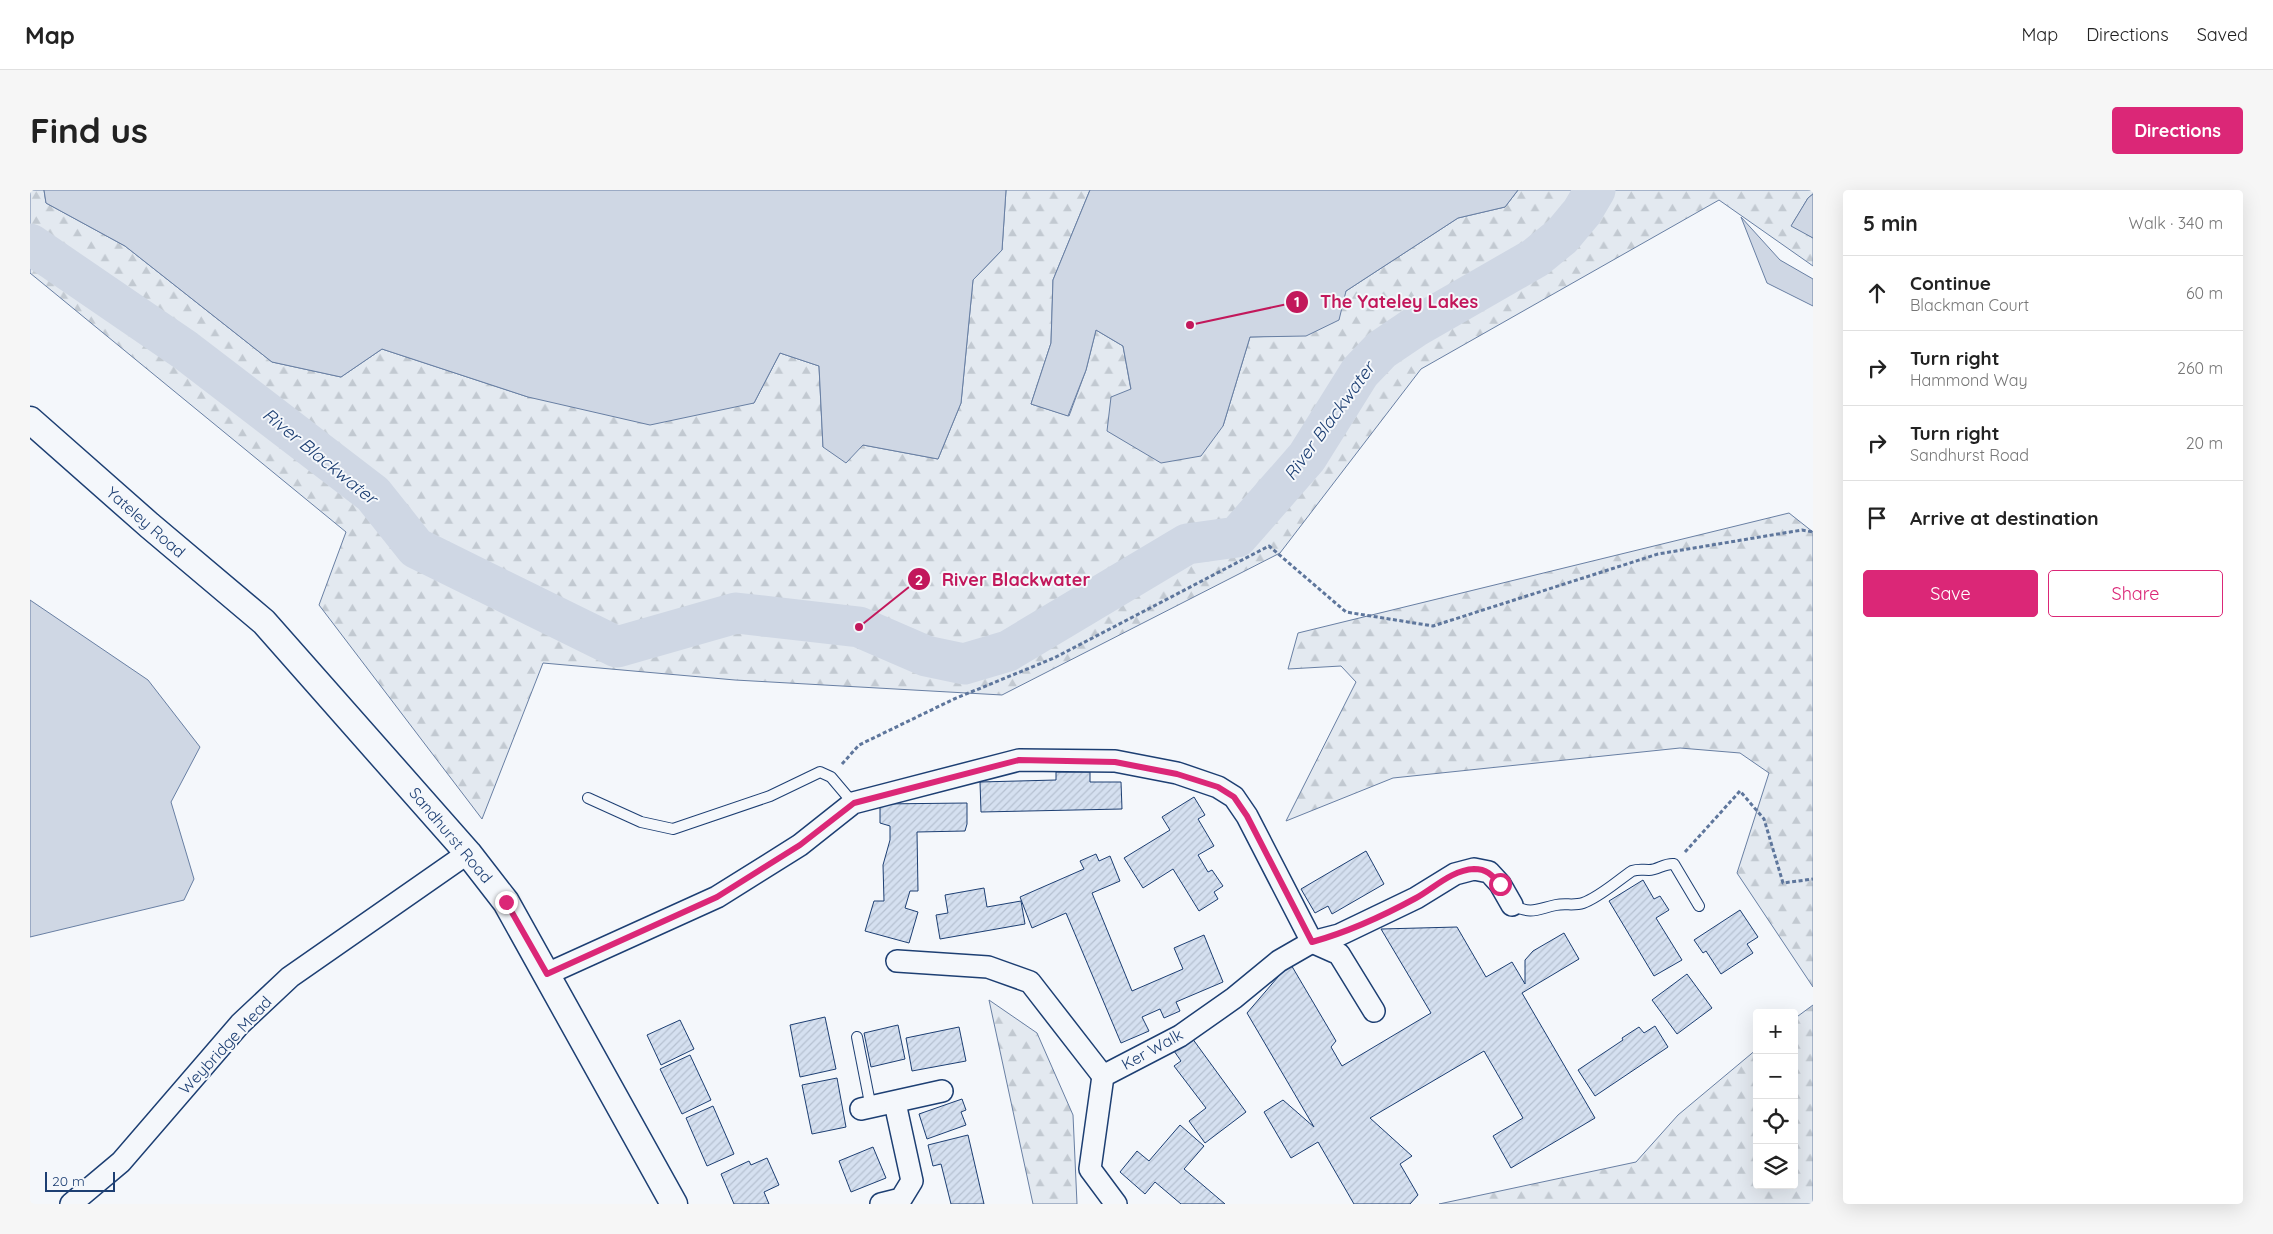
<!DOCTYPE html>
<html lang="en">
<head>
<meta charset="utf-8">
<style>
  :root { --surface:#fff; --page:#f6f6f6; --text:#222; --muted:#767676; --line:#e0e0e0; --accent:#db2777 }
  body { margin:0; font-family:Quicksand,sans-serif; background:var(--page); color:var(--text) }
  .controls { position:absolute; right:15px; bottom:15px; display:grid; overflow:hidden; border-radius:5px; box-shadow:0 5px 20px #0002 }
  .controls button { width:45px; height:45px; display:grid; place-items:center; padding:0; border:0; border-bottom:1px solid var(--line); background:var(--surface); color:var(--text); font:25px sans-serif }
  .scale { position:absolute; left:15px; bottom:12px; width:70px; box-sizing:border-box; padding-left:5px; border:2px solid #1d3f73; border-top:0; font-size:14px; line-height:18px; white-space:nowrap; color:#1d3f73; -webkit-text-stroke:4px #f4f7fb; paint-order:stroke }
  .stop { position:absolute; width:15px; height:15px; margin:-11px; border:4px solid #db2777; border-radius:50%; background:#fff }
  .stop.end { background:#db2777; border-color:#fff; box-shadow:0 1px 5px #0008 }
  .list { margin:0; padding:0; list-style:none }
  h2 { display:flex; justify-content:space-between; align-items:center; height:65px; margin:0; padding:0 20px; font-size:21px }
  h2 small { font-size:16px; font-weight:400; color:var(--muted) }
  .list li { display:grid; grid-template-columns:32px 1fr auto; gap:15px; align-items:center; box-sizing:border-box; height:75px; padding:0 20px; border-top:1px solid var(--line) }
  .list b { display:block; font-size:19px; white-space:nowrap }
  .list p { margin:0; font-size:16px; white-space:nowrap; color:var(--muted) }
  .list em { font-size:16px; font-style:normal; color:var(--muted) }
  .actions { display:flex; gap:10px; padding:15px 20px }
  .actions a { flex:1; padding:11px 0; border:1px solid var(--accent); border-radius:5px; text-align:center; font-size:18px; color:var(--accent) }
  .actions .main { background:var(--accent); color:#fff }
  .icon { flex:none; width:28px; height:28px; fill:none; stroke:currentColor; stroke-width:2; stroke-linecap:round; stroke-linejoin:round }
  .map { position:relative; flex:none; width:1783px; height:1014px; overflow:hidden; border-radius:5px }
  header { display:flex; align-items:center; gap:30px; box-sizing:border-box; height:70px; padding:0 25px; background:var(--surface); border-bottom:1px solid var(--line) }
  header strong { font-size:24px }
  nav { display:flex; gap:28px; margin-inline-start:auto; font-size:18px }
  .intro { display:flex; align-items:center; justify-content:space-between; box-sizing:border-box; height:120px; padding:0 30px }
  h1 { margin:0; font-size:35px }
  .button { padding:12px 22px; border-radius:5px; background:var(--accent); color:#fff; font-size:18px; font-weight:700 }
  main { display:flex; gap:30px; padding:0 30px }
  aside { flex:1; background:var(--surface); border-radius:5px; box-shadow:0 5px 20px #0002 }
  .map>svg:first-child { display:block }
  .forest { fill:url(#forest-firs); stroke:#687fa3 }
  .water { fill:#cfd7e4; stroke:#687fa3 }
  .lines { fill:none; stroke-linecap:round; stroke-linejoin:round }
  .river { stroke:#cfd7e4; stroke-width:41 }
  .building { fill:url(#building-hatch); stroke:#1d3f73 }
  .service-casing { stroke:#1d3f73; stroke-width:12 }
  .minor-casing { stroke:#1d3f73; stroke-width:24 }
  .tertiary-casing { stroke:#1d3f73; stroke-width:29 }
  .path { stroke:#5e769c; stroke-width:3; stroke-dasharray:4 2.5; stroke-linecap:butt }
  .service { stroke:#f4f7fb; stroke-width:10 }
  .minor { stroke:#f4f7fb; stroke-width:21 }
  .tertiary { stroke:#f4f7fb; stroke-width:26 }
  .route { stroke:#db2777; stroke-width:6 }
  .labels { text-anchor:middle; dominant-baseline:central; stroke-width:4; stroke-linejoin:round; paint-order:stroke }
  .street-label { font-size:16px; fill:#1d3f73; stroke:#f4f7fb }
  .water-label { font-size:18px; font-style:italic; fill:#1d3f73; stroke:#f4f7fb }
  .leader { fill:none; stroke:#c2185b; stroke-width:2 }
  .callout-dot { fill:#c2185b; stroke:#f4f7fb; stroke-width:2 }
  .mark-label { font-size:15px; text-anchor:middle; font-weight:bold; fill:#fff }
  .callout-label { font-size:18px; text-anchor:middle; font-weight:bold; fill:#c2185b; stroke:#f4f7fb; stroke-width:4; stroke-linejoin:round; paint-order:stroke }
</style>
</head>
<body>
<header>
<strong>Map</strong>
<nav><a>Map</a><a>Directions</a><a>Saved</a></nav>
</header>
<div class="intro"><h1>Find us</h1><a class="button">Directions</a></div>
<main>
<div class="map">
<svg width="1783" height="1014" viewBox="0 0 1783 1014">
  <defs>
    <pattern id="forest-firs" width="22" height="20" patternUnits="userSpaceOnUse" patternTransform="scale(1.25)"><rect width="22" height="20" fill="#e3e9f0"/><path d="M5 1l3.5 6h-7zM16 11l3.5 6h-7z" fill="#c2c9d1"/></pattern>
    <pattern id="building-hatch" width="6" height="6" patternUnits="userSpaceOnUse" patternTransform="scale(1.25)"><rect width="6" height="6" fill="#d5e0f0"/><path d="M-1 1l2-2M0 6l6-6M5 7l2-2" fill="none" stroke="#b6c1d1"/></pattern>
  </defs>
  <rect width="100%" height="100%" fill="#f4f7fb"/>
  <!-- forest -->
  <g class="forest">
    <polygon points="0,0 14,0 16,13 95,56 242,172 311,187 352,159 498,207 724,213 750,163 789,176 793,257 833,255 908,269 931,213 943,90 972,60 976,0 1060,0 1023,90 1021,153 1001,214 1039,226 1056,180 1066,140 1093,156 1101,200 1193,236 1220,147 1276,145 1316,101 1428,28 1475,17 1488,0 1783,0 1783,4 1778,8 1762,35 1783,48 1783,76 1689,10 1391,179 1250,363 972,505 705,490 513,473 452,629 289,415 316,342 0,83"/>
    <polygon points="1759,323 1783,342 1783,797 1707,683 1739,583 1710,563 1650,558 1363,588 1256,631 1326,492 1311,476 1258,479 1268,443"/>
    <polygon points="959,810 1007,843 1043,925 1047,1014 1003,1014"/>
    <polygon points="1783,815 1783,1014 1409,1014 1606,972 1648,925 1727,859 1727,995 1764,995 1764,829"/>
  </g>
  <!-- water -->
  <g class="water">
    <polygon points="14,0 976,0 972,60 943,90 931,213 908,269 833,255 816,273 793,257 789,176 750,163 724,213 620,235 498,207 352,159 311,187 242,172 95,56 16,13"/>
    <polygon points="1060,0 1488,0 1475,17 1428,28 1316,101 1309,130 1276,146 1220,147 1193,236 1171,266 1131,273 1077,241 1081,207 1101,199 1093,156 1066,140 1056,180 1038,226 1001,214 1021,153 1023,90"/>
    <polygon points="1783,4 1783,48 1761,36 1778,8"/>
    <polygon points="1711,27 1750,70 1783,89 1783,116 1737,93"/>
    <polygon points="0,410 118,490 170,557 141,612 164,689 154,710 0,747"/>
  </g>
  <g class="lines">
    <!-- river -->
    <polyline class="river" points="0,54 155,160 343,304 386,358 587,457 706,423 829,437 896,466 934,474 978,461 1157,354 1207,347 1277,267 1330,182 1351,160 1385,137 1505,68 1532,46 1552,22 1565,0"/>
  </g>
  <!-- building -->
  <g class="building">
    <polygon points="1026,582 1060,582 1060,592 1091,592 1092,619 951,622 950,592 1026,590"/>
    <polygon points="1164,607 1175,625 1168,629 1184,656 1168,665 1178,682 1182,680 1193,696 1184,702 1188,709 1169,721 1143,679 1113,698 1094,668 1140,640 1132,627"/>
    <polygon points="937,613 937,634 935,641 887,642 888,701 880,701 875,718 888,722 879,753 835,741 844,711 854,711 853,675 860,650 860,636 850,633 850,614"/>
    <polygon points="1336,661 1354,694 1302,724 1298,716 1285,723 1271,699"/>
    <polygon points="1066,664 1069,671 1080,666 1090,691 1062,703 1102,801 1153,779 1144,758 1174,745 1193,792 1146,812 1150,821 1134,828 1130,819 1112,827 1119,841 1091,853 1036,723 1002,738 990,707 1054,679 1050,671"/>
    <polygon points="1613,690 1624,709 1630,706 1639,720 1626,728 1652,770 1624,786 1579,711"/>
    <polygon points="954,698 957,717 991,711 995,734 910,749 906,725 918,723 915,705"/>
    <polygon points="1710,720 1728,747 1717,754 1723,763 1691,784 1676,761 1673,763 1664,750"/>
    <polygon points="1427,737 1456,787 1482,772 1495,794 1495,770 1503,761 1534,743 1549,769 1492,803 1565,928 1481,978 1463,946 1493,928 1454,861 1340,928 1382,966 1370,974 1388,1005 1380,1014 1324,1014 1288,952 1261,968 1234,922 1253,910 1284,937 1217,823 1260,773 1306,851 1301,857 1312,876 1401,823 1351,739"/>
    <polygon points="1657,784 1682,818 1647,844 1622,810"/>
    <polygon points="795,827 806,879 770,887 760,835"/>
    <polygon points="650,830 664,859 631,875 617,845"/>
    <polygon points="868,835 875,869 841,877 834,843"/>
    <polygon points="1625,836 1638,857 1565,906 1548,880 1593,850 1592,848 1609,837 1614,843"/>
    <polygon points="929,837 936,871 882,881 876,848"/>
    <polygon points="1162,848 1216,922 1175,953 1159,931 1176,918 1144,876 1151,871 1144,861"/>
    <polygon points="660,865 681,910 652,924 630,879"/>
    <polygon points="807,888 816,937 782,944 772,895"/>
    <polygon points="932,909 936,920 931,922 936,935 897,949 889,924"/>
    <polygon points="683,916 704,964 677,976 656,928"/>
    <polygon points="1150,935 1174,956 1154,979 1195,1014 1151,1014 1125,992 1115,1004 1090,982 1107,961 1119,971"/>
    <polygon points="938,945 954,1014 921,1014 911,974 903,976 898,955"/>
    <polygon points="843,957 856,988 821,1002 809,971"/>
    <polygon points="737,968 749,995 734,1002 739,1014 704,1014 691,984 719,971 721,975"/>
  </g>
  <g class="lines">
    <!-- service casing -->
    <g class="service-casing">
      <g id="service">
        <polyline points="558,608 611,632 643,639 740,606 790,582 801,587 823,613"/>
        <path d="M1482,715C1502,725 1507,719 1526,715C1535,713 1544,716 1553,713C1570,707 1587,691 1602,681C1608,679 1612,680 1619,680C1628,680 1634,673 1644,674L1669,716"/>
        <polyline points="827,847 841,918"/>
      </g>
    </g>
    <!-- minor casing -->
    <g class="minor-casing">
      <g id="minor">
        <polyline points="867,771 958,777 1000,792 1073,886"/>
        <polyline points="517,784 687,707 770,655 823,613 989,570 1085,571 1147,583 1188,597 1204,607 1217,626 1282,752 1309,764 1344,821"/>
        <polyline points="831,919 912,901"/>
        <polyline points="41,1014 91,972 210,834 260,787 438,663"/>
        <polyline points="851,1014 871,1009 882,991 865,913"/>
        <polyline points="1086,1014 1060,979 1073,886 1150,846 1204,808 1249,771 1282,752 1309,745 1386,708 1425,684 1444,679 1459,682 1470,694 1482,715"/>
      </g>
    </g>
    <!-- tertiary casing -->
    <g class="tertiary-casing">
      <polyline id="tertiary" points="0,230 119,335 234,432 438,663 476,712 644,1014"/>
    </g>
    <!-- path -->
    <g class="path">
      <polyline points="812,574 829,555 924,509 1024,468 1239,356 1316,422 1403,436 1628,364 1772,340 1783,342"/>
      <polyline points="1655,662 1710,601 1734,629 1753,693 1783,689"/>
    </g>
    <!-- service -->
    <use href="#service" class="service"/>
    <!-- minor -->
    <use href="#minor" class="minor"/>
    <!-- tertiary -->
    <use href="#tertiary" class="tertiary"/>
  </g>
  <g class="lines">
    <!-- route -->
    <path class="route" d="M476,712L517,784L687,707L770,655L824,613L989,570L1085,572L1147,584L1188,597L1204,607L1217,626L1282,752C1318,742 1353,726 1386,708C1404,698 1422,680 1444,679C1457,679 1462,685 1470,694"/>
  </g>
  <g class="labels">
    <!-- street labels -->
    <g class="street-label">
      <text transform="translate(116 332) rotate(41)">Yateley Road</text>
      <text transform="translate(421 645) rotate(50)">Sandhurst Road</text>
      <text transform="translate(195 855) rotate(-47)">Weybridge Mead</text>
      <text transform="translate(1122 859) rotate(-29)">Ker Walk</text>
    </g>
    <!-- water labels -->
    <g class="water-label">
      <text transform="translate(1299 231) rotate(-54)">River Blackwater</text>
      <text transform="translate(290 266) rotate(39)">River Blackwater</text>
    </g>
  </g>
  <!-- callouts -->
  <path class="leader" d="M1160 135L1267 112M829 437L889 389"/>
  <g class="callout-dot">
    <circle cx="1160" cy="135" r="5"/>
    <circle cx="829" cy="437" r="5"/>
    <circle cx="1267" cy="112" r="12"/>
    <circle cx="889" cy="389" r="12"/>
  </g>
  <g class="mark-label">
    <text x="1267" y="117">1</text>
    <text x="889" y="395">2</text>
  </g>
  <g class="callout-label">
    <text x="1369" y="118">The Yateley Lakes</text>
    <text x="986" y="396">River Blackwater</text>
  </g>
</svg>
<div class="controls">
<button>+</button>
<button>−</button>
<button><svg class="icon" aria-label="locate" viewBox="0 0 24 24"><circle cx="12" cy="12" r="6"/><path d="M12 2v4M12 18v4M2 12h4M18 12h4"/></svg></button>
<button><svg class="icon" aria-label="layers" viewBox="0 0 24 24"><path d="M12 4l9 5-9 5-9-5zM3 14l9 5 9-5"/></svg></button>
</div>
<div class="scale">20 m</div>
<div class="stop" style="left:1470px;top:694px"></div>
<div class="stop end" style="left:476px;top:712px"></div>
</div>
<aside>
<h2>5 min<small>Walk · 340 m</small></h2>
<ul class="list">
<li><svg class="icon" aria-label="ahead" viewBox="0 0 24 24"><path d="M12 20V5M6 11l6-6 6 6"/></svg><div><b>Continue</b><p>Blackman Court</p></div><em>60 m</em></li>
<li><svg class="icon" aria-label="right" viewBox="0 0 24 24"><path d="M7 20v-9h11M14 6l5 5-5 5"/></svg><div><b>Turn right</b><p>Hammond Way</p></div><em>260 m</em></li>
<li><svg class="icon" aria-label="right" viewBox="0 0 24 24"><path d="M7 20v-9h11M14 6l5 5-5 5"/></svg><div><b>Turn right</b><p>Sandhurst Road</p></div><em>20 m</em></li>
<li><svg class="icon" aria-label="arrive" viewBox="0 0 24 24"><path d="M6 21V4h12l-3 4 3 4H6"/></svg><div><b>Arrive at destination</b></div></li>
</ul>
<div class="actions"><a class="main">Save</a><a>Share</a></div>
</aside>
</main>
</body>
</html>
